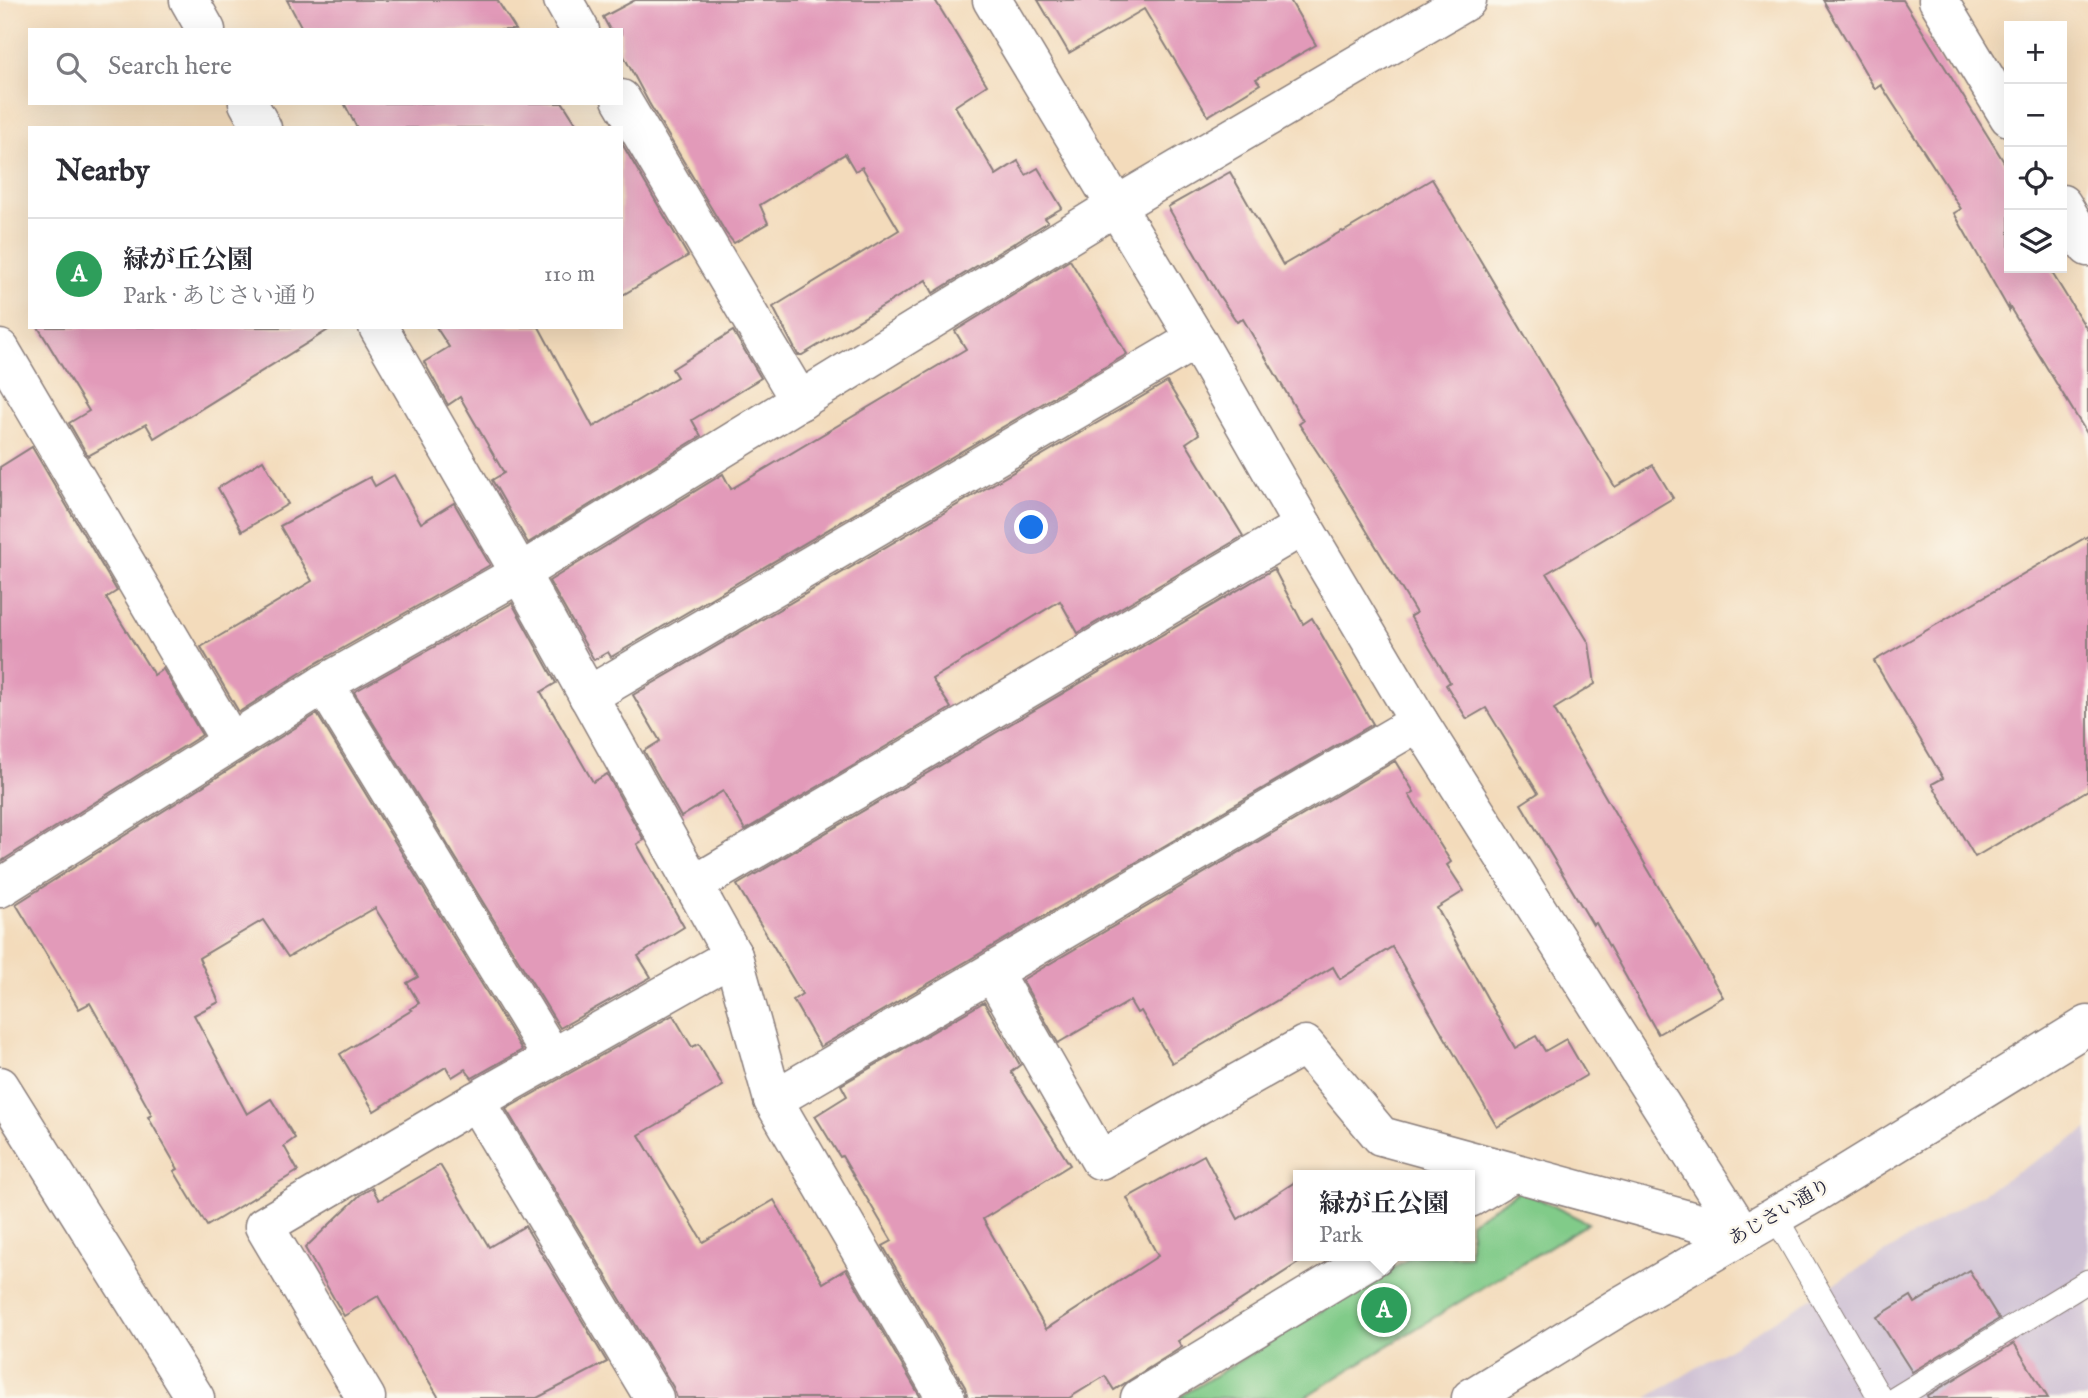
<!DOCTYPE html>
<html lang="en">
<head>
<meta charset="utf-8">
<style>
  :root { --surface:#fff; --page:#f2f2f3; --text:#2b2b33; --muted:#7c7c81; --line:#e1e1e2; --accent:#b45309 }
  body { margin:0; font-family:"IM FELL English","Noto Serif JP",serif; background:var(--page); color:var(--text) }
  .controls { position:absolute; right:21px; top:21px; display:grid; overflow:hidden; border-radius:0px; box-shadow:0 7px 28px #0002 }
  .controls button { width:63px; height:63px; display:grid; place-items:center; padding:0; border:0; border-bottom:2px solid var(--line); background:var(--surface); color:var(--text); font:35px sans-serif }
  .you { position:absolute; left:1032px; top:528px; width:24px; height:24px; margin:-18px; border:5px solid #fff; border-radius:50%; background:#1a73e8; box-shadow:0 0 0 10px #1a73e833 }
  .badge { display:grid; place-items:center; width:46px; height:46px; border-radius:50%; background:var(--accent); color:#fff; font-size:23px; font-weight:700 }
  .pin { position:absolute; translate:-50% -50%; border:4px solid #fff; box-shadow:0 2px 7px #0006 }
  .popup { position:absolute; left:1293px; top:1170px; width:182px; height:91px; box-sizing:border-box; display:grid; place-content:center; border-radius:0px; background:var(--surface); filter:drop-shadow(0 2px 5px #0005); font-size:23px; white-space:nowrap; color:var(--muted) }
  .popup b { font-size:26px; color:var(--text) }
  .popup::after { content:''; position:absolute; left:50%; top:100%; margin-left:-14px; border:14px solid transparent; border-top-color:var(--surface) }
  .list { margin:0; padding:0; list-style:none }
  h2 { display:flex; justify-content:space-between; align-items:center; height:91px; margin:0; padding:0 28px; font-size:30px }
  h2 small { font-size:23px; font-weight:400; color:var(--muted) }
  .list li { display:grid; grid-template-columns:46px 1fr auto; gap:21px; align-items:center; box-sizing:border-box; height:112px; padding:0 28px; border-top:2px solid var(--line) }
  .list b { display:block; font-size:26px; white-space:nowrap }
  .list p { margin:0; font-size:23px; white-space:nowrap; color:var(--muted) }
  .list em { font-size:23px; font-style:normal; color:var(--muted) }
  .icon { flex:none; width:38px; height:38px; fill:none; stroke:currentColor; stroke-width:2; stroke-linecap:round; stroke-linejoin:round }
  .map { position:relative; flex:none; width:2088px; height:1398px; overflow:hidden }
  .search { position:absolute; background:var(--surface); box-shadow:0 7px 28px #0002; left:28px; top:28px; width:595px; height:77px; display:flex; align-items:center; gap:18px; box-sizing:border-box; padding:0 24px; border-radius:0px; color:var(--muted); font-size:26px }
  .panel { position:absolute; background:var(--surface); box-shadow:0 7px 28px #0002; left:28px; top:126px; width:595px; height:203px; border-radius:0px }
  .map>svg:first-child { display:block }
  .industrial { fill:#ccbed3 }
  .green { fill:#81cb89; stroke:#527662; stroke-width:2 }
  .building { fill:#e29ab9 }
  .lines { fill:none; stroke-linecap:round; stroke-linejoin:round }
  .lane-casing { stroke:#8a7e7b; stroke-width:25 }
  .street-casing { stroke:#8a7e7b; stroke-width:41 }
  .secondary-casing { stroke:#8a7e7b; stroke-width:41 }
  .lane { stroke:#fff; stroke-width:23 }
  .street { stroke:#fff; stroke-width:38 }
  .secondary { stroke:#fff; stroke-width:38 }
  .labels { text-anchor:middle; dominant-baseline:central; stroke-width:5; stroke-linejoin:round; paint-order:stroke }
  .street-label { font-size:19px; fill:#22223b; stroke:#fbf7ec }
</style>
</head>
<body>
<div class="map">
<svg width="2088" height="1398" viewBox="0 0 2088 1398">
  <rect width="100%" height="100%" fill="#fbf7ec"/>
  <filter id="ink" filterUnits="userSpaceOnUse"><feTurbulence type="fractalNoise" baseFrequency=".0143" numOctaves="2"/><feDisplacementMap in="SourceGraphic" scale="14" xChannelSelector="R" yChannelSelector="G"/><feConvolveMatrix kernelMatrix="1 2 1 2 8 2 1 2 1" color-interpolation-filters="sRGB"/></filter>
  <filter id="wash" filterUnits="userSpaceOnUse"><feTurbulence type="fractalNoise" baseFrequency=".00686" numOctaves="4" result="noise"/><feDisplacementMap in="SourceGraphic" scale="28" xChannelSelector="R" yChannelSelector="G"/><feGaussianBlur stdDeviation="1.57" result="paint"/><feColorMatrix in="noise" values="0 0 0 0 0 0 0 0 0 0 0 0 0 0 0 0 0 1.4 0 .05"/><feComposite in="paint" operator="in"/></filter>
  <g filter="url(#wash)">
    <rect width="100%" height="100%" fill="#f3dbbb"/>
    <!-- industrial -->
    <polygon class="industrial" points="2088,1129 2088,1398 1647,1398"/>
    <!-- green -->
    <polygon class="green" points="1521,1190 1588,1223 1303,1398 1178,1398 1413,1256 1470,1256 1470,1222"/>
    <g id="blocks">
      <!-- building -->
      <g class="building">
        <polygon points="287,0 497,0 516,30 303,30"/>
        <polygon points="635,0 935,0 987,85 955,106 996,175 1018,161 1026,175 1038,168 1062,208 1045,218 1048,222 933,293 926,280 802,355 798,355 773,307 899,230 862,167 855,171 845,154 760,205 768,223 734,243 726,233 649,103 621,51 621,30 610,30 603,17"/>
        <polygon points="1038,0 1290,0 1316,45 1256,79 1260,84 1208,116 1144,9 1069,53"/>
        <polygon points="1823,0 1903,0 2009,170 2009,268 2049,268 2088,331 2088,435 2009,306 2009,310 1954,213 1961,209 1881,85 1875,89"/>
        <polygon points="344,103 563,103 579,128 357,128"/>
        <polygon points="621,142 688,256 621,296"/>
        <polygon points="1230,172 1283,265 1342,231 1343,232 1432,179 1615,487 1653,465 1673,498 1547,573 1589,643 1595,684 1554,709 1723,997 1658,1034 1596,923 1593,925 1521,804 1538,793 1486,708 1467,719 1446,685 1450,682 1410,616 1416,613 1341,488 1299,424 1303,421 1243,319 1237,322 1218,294 1168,207"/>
        <polygon points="1070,260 1127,354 611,657 608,652 594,660 549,581 723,474 731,489 966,349 955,331"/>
        <polygon points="38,327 333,327 154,438 146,424 88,456 69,423 89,411"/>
        <polygon points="436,327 539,327 593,427 677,377 672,369 733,331 761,378 692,420 701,436 528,543 492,480 504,473 460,397 448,405 424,362 449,347"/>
        <polygon points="1167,382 1199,434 1186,443 1243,536 1078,633 1060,601 932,679 951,708 745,830 723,791 681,817 644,751 660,741 633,695"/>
        <polygon points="32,447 117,591 106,598 154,675 163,669 202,735 0,862 0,467"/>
        <polygon points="263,460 288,504 242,531 218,488"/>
        <polygon points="394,475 421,523 454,503 490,565 313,665 239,712 201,647 312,581 280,526 370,477 375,486"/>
        <polygon points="2088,536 2088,790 1975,857 1932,784 1943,778 1874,661"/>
        <polygon points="1274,569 1303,624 1312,618 1373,724 820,1047 793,1000 802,994 737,885"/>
        <polygon points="512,603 556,683 541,692 593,782 607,774 644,840 637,844 684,927 638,956 651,977 560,1028 354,692"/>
        <polygon points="317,714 522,1050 472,1078 465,1069 452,1077 446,1067 374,1111 340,1054 412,1010 410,1009 419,1003 407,983 418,977 375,908 288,957 263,920 199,958 219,1002 194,1015 247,1114 271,1099 295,1138 284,1146 298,1171 207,1226 174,1171 178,1169 148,1117 152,1115 90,1003 79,1009 16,904"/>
        <polygon points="1395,761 1414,792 1409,795 1451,862 1447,865 1464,891 1437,908 1515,1048 1536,1036 1545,1051 1566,1039 1587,1075 1497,1127 1392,947 1340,979 1333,967 1172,1063 1141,1011 1137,1013 1130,1001 1058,1043 1022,980"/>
        <polygon points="984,1002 1020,1065 1011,1072 1070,1165 983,1219 1046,1329 1158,1256 1127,1198 1204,1155 1238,1219 1298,1180 1298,1256 1309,1256 1178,1341 1182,1347 1114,1390 1105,1376 1069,1398 968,1398 965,1387 883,1246 892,1241 842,1156 840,1157 815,1116 847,1096 841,1085"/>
        <polygon points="673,1015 692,1047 699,1044 723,1086 639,1135 703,1242 774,1200 823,1283 846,1269 921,1398 677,1398 673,1387 506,1109"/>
        <polygon points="440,1165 489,1247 525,1226 607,1362 537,1398 439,1398 378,1296 344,1316 305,1248 360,1195 372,1188 379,1200"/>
        <polygon points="1969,1270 1999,1319 1912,1372 1877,1317 1911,1296 1915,1303"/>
        <polygon points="2014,1343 2048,1398 1928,1398 1927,1396"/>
      </g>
    </g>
  </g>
  <g filter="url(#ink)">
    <use href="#blocks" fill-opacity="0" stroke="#8a7e7b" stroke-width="2"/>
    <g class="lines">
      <!-- lane casing -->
      <g class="lane-casing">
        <g id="lane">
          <polyline points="1775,1216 1880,1398"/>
          <polyline points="1896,1398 2088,1281"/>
        </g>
      </g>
      <!-- street casing -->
      <g class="street-casing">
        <g id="street">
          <polyline points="189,0 206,30"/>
          <polyline points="563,0 580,30"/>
          <polyline points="992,0 1196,339 1303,526 1419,722 1743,1235"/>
          <polyline points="1938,0 2009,117"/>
          <polyline points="621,99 800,401"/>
          <polyline points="248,103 262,128"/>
          <polyline points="2062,204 2088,247"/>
          <polyline points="378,327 520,573 733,956 773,1100 946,1398"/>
          <polyline points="0,349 231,742"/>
          <polyline points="324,684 552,1057"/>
          <polyline points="588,696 1196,339"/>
          <polyline points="694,885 1303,526"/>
          <polyline points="0,888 324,684 520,573 1116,206 1467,0"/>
          <polyline points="993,973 1100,1160 1305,1045 1381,1136 1743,1235"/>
          <polyline points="0,1086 195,1398"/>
          <polyline points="773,1100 1419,722"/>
          <polyline points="476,1101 654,1398"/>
          <polyline points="1470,1198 1512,1173"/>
          <polyline points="366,1398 264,1226 476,1101 733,956"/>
          <polyline points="1140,1398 1375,1256"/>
        </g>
      </g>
      <!-- secondary casing -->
      <g class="secondary-casing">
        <polyline id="secondary" points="1471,1398 1622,1305 1815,1193 2088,1025"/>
      </g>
      <!-- lane -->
      <use href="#lane" class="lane"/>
      <!-- street -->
      <use href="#street" class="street"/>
      <!-- secondary -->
      <use href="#secondary" class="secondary"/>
    </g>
  </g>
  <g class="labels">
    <!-- street labels -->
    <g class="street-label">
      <text transform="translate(1780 1213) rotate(-30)">あじさい通り</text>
    </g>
  </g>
</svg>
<div class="controls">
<button>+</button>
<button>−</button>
<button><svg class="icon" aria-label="locate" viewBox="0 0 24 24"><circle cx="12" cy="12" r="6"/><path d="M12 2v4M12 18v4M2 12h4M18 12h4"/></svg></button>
<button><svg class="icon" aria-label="layers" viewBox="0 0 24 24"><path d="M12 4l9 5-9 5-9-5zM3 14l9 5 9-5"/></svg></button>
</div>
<div class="you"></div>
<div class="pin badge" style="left:1384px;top:1310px;background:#2e9e5b">A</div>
<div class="popup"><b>緑が丘公園</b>Park</div>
<div class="search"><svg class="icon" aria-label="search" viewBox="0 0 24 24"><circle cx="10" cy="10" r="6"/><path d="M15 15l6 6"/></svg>Search here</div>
<section class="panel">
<h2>Nearby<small></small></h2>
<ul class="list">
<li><span class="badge" style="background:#2e9e5b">A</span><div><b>緑が丘公園</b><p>Park · あじさい通り</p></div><em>110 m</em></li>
</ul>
</section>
</div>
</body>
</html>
